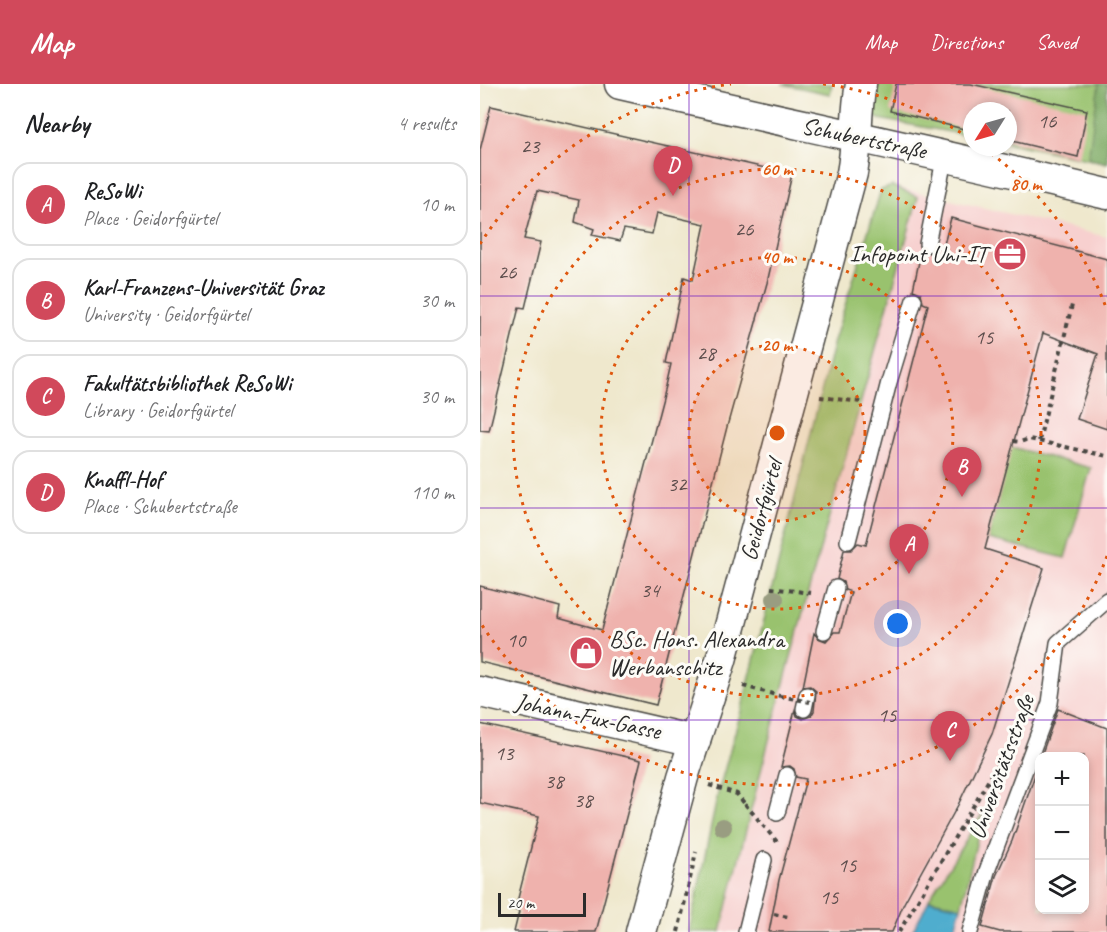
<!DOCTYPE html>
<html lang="en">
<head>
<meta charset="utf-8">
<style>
  :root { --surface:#fff; --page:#f6f6f6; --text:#202124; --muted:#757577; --line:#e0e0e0; --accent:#d1495b }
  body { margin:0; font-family:Caveat,sans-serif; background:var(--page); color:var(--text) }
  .controls { position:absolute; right:18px; bottom:18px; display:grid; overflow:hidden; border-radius:12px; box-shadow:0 3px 9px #0003 }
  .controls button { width:54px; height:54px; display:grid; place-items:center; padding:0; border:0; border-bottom:2px solid var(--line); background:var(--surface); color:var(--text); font:30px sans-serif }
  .compass { position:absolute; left:483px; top:18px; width:54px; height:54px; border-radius:50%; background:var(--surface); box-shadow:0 3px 9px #0003; rotate:233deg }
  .scale { position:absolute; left:18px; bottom:15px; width:88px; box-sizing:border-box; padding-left:6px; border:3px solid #2b2b2b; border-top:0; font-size:16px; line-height:21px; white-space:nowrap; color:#2b2b2b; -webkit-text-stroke:4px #fdfcf7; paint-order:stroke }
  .you { position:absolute; left:418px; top:540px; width:21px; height:21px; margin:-15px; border:4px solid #fff; border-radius:50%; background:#1a73e8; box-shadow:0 0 0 9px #1a73e833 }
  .badge { display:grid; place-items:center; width:39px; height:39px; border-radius:50%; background:var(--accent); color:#fff; font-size:20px; font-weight:700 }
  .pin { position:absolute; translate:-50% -50px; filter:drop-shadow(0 2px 3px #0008) }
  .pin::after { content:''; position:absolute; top:32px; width:21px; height:18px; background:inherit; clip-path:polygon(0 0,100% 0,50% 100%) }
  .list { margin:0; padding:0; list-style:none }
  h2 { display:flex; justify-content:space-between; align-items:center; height:78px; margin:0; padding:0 24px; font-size:26px }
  h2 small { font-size:20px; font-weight:400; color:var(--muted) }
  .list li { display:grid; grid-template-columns:39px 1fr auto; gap:18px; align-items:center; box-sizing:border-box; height:84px; margin:0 12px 12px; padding:0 12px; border:2px solid var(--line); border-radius:18px }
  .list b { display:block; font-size:22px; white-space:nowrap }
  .list p { margin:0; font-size:20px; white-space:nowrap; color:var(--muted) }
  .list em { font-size:20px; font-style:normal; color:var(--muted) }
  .icon { flex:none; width:33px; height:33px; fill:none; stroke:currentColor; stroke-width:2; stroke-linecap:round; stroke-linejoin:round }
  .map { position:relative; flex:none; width:627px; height:848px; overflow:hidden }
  header { display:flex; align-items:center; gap:36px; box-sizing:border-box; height:84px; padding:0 30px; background:var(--accent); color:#fff }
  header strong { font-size:28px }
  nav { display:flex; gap:33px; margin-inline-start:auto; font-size:21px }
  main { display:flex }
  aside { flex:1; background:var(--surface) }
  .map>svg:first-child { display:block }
  .built { fill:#f7d0cf; fill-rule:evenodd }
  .green { fill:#99c26e; stroke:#62764c; stroke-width:1.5 }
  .forest { fill:#7aa861; stroke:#526a46; stroke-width:1.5 }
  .water { fill:#50adce; stroke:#3e6c7c; stroke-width:1.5 }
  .building { fill:#efb2ad }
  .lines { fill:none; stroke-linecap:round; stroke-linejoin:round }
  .service-casing { stroke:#484743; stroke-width:18 }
  .minor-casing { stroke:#484743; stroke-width:33 }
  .path { stroke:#484743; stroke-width:4; stroke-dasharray:4.5 4.5; stroke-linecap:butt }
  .service { stroke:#fff; stroke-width:15 }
  .minor { stroke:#fff; stroke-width:30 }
  .path-bridge { stroke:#484743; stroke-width:4; stroke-dasharray:4.5 4.5; stroke-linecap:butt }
  .tree { fill:#999d81 }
  .grid { fill:none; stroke:#7b2cbf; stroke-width:1.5; stroke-opacity:0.55 }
  .ring { fill:none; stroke:#df570e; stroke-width:3; stroke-dasharray:3 6 }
  .labels { text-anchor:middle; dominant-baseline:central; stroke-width:6; stroke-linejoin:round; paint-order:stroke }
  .number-label { font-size:21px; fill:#5c4d4c }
  .street-label { font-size:24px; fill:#2b2b2b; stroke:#fdfcf7 }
  .poi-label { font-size:24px; fill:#2b2b2b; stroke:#fdfcf7; text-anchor:end }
  .centre { fill:#df570e; stroke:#fdfcf7; stroke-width:3 }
  .ring-label { font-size:18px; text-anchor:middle; font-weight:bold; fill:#df570e; stroke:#fdfcf7; stroke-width:6; stroke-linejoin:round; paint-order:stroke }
</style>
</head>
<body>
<header>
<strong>Map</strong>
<nav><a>Map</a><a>Directions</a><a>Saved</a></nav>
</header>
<main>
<aside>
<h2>Nearby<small>4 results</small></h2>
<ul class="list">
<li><span class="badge">A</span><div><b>ReSoWi</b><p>Place · Geidorfgürtel</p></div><em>10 m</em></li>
<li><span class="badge">B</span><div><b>Karl-Franzens-Universität Graz</b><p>University · Geidorfgürtel</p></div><em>30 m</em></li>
<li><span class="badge">C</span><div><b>Fakultätsbibliothek ReSoWi</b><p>Library · Geidorfgürtel</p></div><em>30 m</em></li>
<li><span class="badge">D</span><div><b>Knaffl-Hof</b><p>Place · Schubertstraße</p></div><em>110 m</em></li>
</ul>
</aside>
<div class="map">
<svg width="627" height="848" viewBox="0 0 627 848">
  <rect width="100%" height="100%" fill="#fdfcf7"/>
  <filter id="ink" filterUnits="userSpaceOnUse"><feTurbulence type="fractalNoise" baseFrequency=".0167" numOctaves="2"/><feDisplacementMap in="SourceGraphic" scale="12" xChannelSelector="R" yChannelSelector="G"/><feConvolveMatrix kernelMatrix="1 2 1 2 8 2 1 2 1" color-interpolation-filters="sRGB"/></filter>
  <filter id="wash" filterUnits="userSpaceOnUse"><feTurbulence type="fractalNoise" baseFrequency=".008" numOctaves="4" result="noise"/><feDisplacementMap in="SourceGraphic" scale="24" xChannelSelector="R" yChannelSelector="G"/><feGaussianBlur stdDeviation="1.35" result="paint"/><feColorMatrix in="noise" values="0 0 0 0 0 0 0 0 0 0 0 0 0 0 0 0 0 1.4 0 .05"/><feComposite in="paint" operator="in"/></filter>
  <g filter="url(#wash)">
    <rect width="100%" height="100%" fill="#efe8cd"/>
    <!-- built -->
    <path class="built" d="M412,102L627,153V848H232ZM560,672H604V826H560Z"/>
    <!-- green -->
    <g class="green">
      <polygon points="302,0 352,0 350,10"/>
      <polygon points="381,0 627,0 627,79 528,59 528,27 492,27 492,52 399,35 376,23"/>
      <path d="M412,102L438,113C370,358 300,601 241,848H209L238,709L263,620L354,257L401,106Z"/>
      <polygon points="531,363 611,384 585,474 508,455"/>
      <polygon points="504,727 481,823 449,815"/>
    </g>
    <!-- forest -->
    <polygon class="forest" points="619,0 627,0 627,79 608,75"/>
    <!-- water -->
    <polygon class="water" points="449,816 481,823 474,848 432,848"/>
    <g id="blocks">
      <!-- building -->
      <g class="building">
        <polygon points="416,0 491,0 607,26 598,73 528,56 528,27 492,27 492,47 410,27"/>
        <polygon points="11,22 312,90 287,199 248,339 176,621 0,578 0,502 80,523 78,534 122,546 186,302 191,280 186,279 204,193 213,196 225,140 177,129 172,150 144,145 140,157 112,151 114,145 95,138 99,116 57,107 44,155 61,158 45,224 39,223 9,347 0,346 0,66"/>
        <polygon points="471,134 627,175 627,345 597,335 618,270 563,249 505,465 564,484 512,650 478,721 424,819 412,848 289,848 299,796 326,695 316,693 314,685 310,682 301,683 315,626 317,632 323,635 331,632 334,627 336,607 330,602 323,603 334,549 338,554 346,557 354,548 360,548 371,508 365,506 363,498 357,495 364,466 371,466 378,459 386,461 448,221 443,219 441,209 433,206 441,168 450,169 456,163 463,164"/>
        <polygon points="578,625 627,644 627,848 520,848 502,843 516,792 532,757 556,688 560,688 560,825 604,825 604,672 561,672"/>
        <polygon points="0,640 161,676 116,848 34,848 39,828 35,826 59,732 0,719"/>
      </g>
    </g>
  </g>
  <g filter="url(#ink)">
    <use href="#blocks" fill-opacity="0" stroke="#484743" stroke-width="1.5"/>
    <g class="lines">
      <!-- service casing -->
      <g class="service-casing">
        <g id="service">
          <polyline points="447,160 465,71"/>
          <polyline points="368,457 409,298 434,216"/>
          <polyline points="344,547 356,504"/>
          <polyline points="324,625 327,611"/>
          <polyline points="297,729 307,691"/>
          <polyline points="266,848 284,776"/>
          <polyline points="490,848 507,787 570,619 578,559 627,516"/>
        </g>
      </g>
      <!-- minor casing -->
      <g class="minor-casing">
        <g id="minor">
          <path d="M140,0C302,37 465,71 627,110"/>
          <polyline points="0,608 215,657"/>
          <path d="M161,848L203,693L241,576L372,89C378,59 375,30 381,0"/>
        </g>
      </g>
      <!-- path -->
      <g class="path">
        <polyline points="340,313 381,318"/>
        <polyline points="533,357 540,358 549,355 627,372"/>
        <polyline points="559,357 592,221"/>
        <polyline points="291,504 331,509"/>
        <polyline points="263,602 300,612"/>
        <polyline points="229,701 257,710 265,720"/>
        <polyline points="294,830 308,833"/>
        <polyline points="198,848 216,768"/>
        <polyline points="419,848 527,665"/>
      </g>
      <!-- service -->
      <use href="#service" class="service"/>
      <!-- minor -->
      <use href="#minor" class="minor"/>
      <!-- path-bridge -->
      <g class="path-bridge">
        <polyline points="300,612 330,618"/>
        <polyline points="265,720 298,759"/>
      </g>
    </g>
    <!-- trees -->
    <g class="tree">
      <circle cx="295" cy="515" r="9"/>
      <circle cx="243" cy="743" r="9"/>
    </g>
  </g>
  <!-- grid -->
  <path class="grid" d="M209,0V848M418,0V848M0,212H627M0,424H627M0,636H627"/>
  <!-- distance rings -->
  <circle cx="297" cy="349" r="88" fill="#df570e" fill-opacity=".12"/>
  <g class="ring">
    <circle cx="297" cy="349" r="88"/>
    <circle cx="297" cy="349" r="176"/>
    <circle cx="297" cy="349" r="264"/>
    <path d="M627 472A352 352 0 0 1 0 538M0 160A352 352 0 0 1 251 0M343 0A352 352 0 0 1 491 55M504 64A352 352 0 0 1 627 226"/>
  </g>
  <!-- icons -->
  <defs>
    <g id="office-disc" transform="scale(1.725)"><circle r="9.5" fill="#d1495b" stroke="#fdfcf7"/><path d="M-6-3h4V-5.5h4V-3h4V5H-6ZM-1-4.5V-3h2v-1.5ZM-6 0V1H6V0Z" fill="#fff"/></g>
    <g id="shop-disc" transform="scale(1.725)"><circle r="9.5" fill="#d1495b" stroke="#fdfcf7"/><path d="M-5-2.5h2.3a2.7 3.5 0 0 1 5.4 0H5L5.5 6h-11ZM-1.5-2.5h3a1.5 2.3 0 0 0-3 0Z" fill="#fff"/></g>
  </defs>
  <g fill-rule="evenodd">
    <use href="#office-disc" x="530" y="170"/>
    <use href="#shop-disc" x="106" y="569"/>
  </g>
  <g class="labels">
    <!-- number labels -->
    <g class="number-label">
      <text x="567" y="37">16</text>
      <text x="50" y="62">23</text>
      <text x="264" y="145">26</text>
      <text x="27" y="188">26</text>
      <text x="504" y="253">15</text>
      <text x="226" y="269">28</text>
      <text x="197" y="400">32</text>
      <text x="170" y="506">34</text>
      <text x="36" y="556">10</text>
      <text x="407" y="631">15</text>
      <text x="24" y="669">13</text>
      <text x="74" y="697">38</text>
      <text x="103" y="716">38</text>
      <text x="367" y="781">15</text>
      <text x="349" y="813">15</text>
    </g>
    <!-- street labels -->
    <g class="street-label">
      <text transform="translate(384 54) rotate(12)">Schubertstraße</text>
      <text transform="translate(281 426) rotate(-75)">Geidorfgürtel</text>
      <text transform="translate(108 632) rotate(12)">Johann-Fux-Gasse</text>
      <text transform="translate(521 683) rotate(-70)">Universitätsstraße</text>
    </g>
    <!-- poi labels -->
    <g class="poi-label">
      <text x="507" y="170">Infopoint Uni-IT</text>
      <text x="129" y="555" text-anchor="start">BSc. Hons. Alexandra<tspan x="129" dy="28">Werbanschitz</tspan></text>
    </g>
  </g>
  <circle cx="297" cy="349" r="9" class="centre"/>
  <g class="ring-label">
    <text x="297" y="91">60 m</text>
    <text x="546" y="106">80 m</text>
    <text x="297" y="179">40 m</text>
    <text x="297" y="267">20 m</text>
  </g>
</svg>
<div class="controls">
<button>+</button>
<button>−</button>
<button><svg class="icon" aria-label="layers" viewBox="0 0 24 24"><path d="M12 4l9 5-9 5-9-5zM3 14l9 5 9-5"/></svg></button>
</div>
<svg class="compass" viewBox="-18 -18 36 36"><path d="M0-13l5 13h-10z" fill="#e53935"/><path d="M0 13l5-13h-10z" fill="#757577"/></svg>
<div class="scale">20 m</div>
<div class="you"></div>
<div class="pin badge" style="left:429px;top:490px">A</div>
<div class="pin badge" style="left:482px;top:413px">B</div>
<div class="pin badge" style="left:470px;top:677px">C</div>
<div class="pin badge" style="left:193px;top:112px">D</div>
</div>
</main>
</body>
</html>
